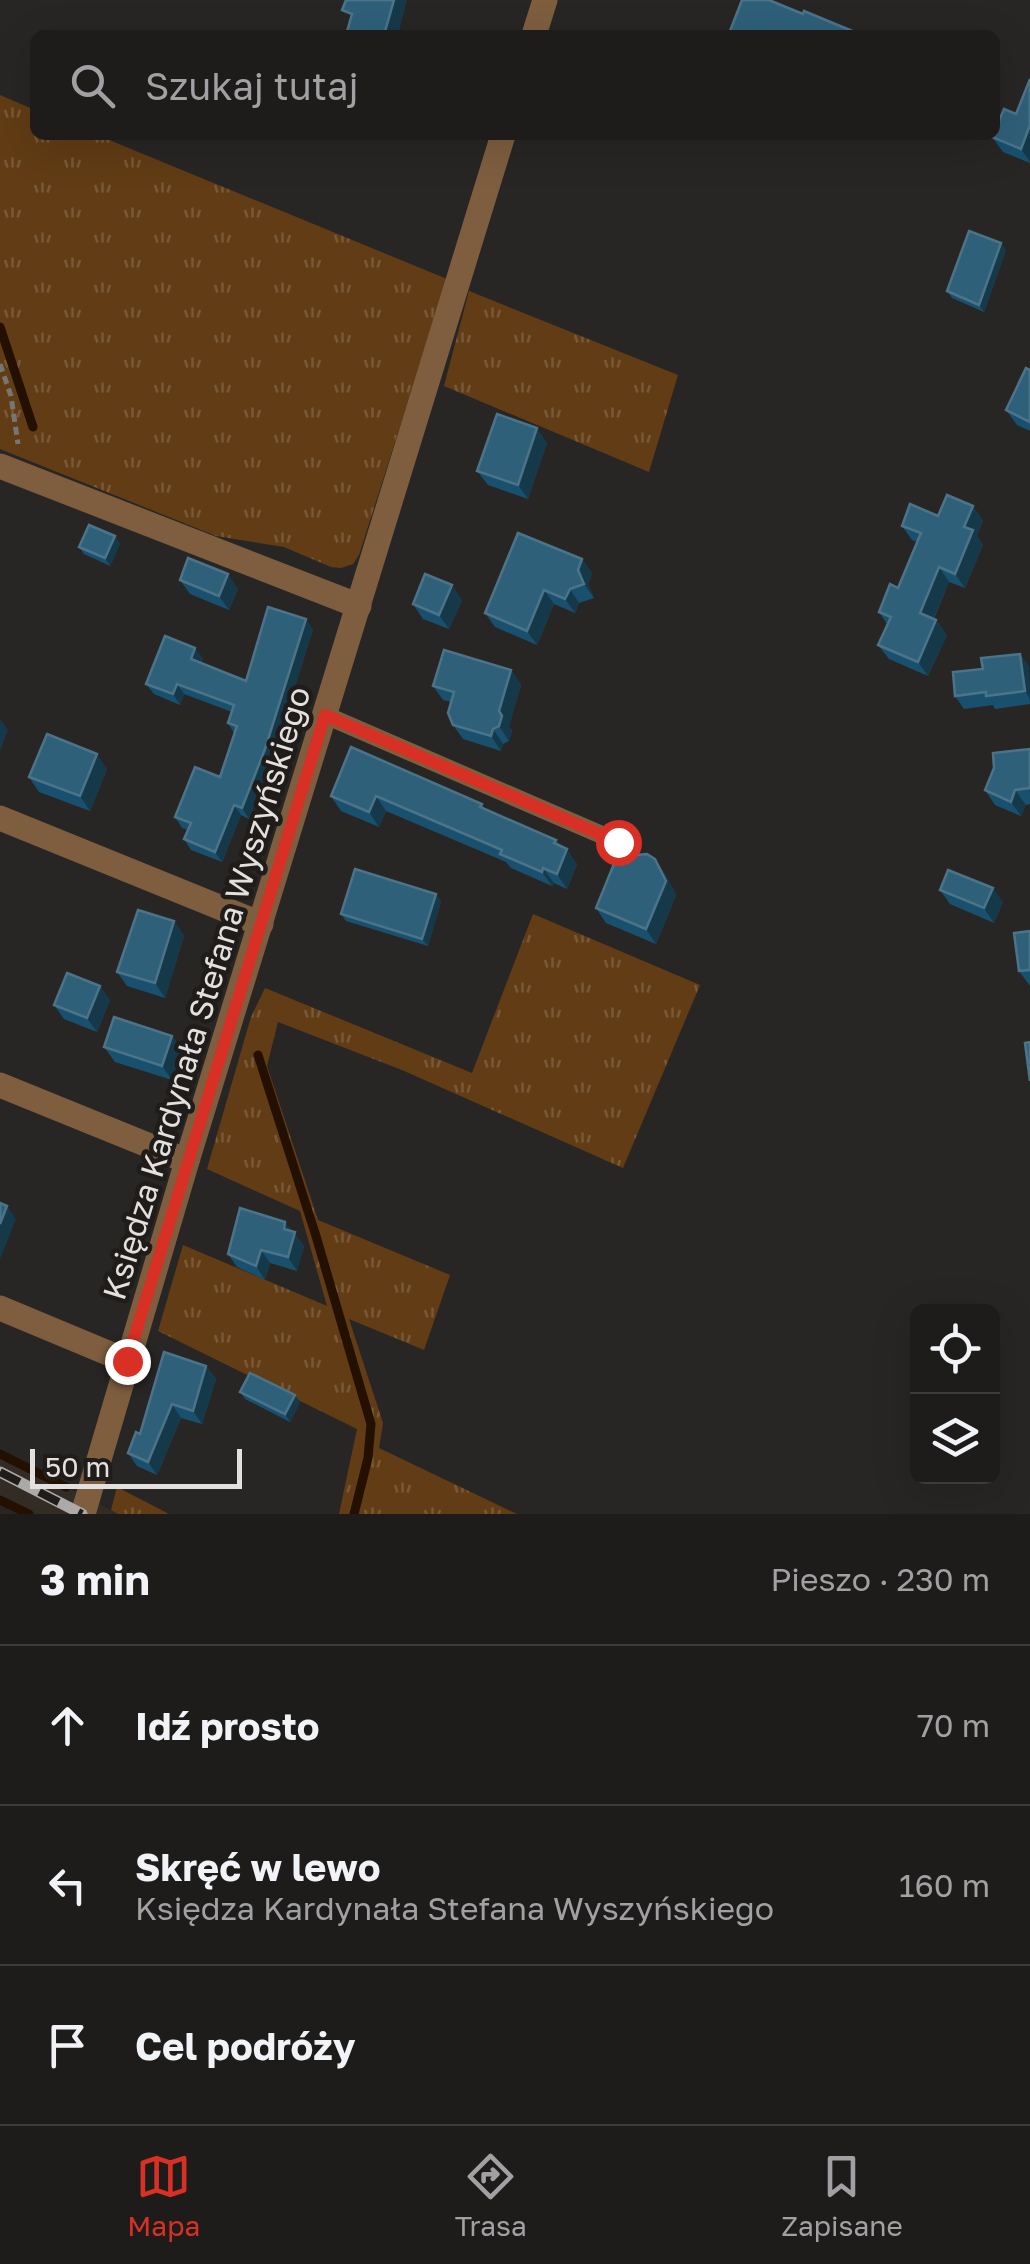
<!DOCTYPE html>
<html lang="pl">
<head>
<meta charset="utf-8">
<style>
  :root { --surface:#1e1c1b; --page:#2b2928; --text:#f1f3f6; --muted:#a1a1a3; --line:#3c3a3a; --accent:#d93025 }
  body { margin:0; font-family:"Golos Text",sans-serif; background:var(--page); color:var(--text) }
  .controls { position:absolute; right:30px; bottom:30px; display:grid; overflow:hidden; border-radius:15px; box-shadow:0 10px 40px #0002 }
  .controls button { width:90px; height:90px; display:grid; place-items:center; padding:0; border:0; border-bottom:2px solid var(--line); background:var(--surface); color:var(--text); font:50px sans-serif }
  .scale { position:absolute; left:30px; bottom:25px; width:212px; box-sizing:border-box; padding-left:10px; border:5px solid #e3e1df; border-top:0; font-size:28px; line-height:35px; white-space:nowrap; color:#e3e1df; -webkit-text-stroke:8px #1f1c1a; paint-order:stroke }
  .stop { position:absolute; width:30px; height:30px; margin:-22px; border:8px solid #d93025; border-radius:50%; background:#fff }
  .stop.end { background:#d93025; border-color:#fff; box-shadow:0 2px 10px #0008 }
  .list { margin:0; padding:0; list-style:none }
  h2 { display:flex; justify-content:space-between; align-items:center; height:130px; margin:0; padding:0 40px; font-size:42px }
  h2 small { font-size:32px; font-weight:400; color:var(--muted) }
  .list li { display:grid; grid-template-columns:65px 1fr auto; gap:30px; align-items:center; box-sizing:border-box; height:160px; padding:0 40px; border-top:2px solid var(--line) }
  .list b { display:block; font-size:38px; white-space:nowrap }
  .list p { margin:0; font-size:32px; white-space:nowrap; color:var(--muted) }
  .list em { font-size:32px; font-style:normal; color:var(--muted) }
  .icon { flex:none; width:55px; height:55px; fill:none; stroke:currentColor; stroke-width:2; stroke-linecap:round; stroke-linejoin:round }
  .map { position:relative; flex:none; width:1030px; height:1514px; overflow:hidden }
  .search { position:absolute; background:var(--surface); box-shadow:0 10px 40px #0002; left:30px; right:30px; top:30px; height:110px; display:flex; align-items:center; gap:25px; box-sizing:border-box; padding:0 35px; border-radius:15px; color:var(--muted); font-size:38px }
  .sheet { height:610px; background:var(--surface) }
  nav { display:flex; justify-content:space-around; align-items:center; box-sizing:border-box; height:140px; border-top:2px solid var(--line); background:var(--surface); font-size:28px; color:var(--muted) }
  nav a { display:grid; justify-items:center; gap:5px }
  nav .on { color:var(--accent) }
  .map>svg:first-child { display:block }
  .built { fill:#332c25 }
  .grass { fill:url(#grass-tufts) }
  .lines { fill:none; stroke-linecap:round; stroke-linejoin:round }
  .stream { stroke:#231000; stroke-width:9 }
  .path { stroke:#787674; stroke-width:5; stroke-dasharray:8 5; stroke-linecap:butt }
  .service { stroke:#7e5e3f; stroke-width:18 }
  .minor { stroke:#7e5e3f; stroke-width:25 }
  .tertiary { stroke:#7e5e3f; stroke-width:25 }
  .rail-casing { stroke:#acaaa8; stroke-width:11 }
  .rail { stroke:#1f1c1a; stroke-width:8; stroke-dasharray:22; stroke-linecap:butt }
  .wall { fill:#19506d }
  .shaded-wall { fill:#16394a }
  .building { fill:#2f6079; stroke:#4b7489; stroke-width:2.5 }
  .route { stroke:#d93025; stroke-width:12 }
  .labels { text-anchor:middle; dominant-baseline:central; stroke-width:9; stroke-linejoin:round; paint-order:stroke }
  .street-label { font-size:32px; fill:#e3e1df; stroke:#1f1c1a }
</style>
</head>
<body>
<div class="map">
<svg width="1030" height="1514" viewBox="0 0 1030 1514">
  <defs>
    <pattern id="grass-tufts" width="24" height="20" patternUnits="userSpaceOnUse" patternTransform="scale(2.5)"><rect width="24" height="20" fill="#613c14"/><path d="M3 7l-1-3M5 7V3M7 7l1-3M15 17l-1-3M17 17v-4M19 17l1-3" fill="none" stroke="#785836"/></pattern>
  </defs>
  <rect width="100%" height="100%" fill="#282624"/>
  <!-- built -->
  <polygon class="built" points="0,1454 66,1487 118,1514 29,1514 0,1500"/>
  <!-- grass -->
  <g class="grass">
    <polygon points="0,95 35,110 35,135 97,135 447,279 359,555 353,564 341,568 331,567 284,547 216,536 0,449"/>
    <polygon points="469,291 678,375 649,472 444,386"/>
    <polygon points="533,914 700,985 623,1168 402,1070 278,1022 267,1066 318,1220 450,1275 424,1350 349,1319 383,1423 379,1448 517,1514 339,1514 357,1429 158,1331 183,1245 327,1306 300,1211 207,1169 251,1017 265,988 472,1073"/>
    <polygon points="117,1487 169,1514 118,1514 111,1510"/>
  </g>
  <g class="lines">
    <!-- stream -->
    <g class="stream">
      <polyline points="0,327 33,427"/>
      <polyline points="258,1055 316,1236 371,1424 368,1458 354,1514"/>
      <polyline points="0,1454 66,1487"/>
      <polyline points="0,1500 29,1514"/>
    </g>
    <!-- path -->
    <polyline class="path" points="0,364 11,396 18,444"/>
    <!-- service -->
    <polyline class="service" points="325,715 618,842"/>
    <!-- minor -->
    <g class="minor">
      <polyline points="0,466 359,606"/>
      <polyline points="0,818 261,924"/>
      <polyline points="0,1085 187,1161"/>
      <polyline points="0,1308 127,1361"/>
    </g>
    <!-- tertiary -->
    <g class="tertiary">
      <polyline points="534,35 545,0"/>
      <polyline points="83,1514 187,1161 503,135"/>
    </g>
    <!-- rail casing -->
    <g class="rail-casing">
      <polyline id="rail" points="0,1472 82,1514"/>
    </g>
    <!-- rail -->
    <use href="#rail" class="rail"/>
  </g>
  <!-- wall -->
  <g class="wall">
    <polygon points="1030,79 1030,163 1003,152 992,137 1016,114"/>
    <polygon points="1006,250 984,312 952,298 947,291"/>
    <polygon points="1030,370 1030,431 1017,425 1006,410"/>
    <polygon points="547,443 528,499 488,485 477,471"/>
    <polygon points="938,516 983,520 977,536 983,545 965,588 949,582 934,619 936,620 947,635 928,676 889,659 878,645 887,624 879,612 898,588 917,542 912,540 902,526"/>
    <polygon points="115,536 120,544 110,566 84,554 79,547"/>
    <polygon points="582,559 592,573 588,584 594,598 579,603 575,613 554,604 537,645 495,627 485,613"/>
    <polygon points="180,580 238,589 229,610 190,594"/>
    <polygon points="462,600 449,629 423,619 413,604"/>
    <polygon points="313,629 272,760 249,819 241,815 222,862 191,850 184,839 188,830 182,828 175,817 220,777 234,733 228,723 232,712 184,694 180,705 154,694 146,684 203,658 201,663 246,681"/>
    <polygon points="1020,654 1029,667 1030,704 995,709 993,705 964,709 955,696 983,669"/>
    <polygon points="511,670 521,685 509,726 512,731 509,741 503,744 501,751 463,739 453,725 451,702 443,700 433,686"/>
    <polygon points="351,747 482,804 485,810 556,840 577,864 567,889 554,883 552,886 511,868 506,862 386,811 379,827 341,811 331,796"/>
    <polygon points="1030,749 1030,804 1026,805 1021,816 995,805 985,790"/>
    <polygon points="107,769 90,811 39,792 29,777"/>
    <polygon points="665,874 676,895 656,944 606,923 596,908"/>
    <polygon points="940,890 1003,902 994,923 950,904"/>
    <polygon points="436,894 441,902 428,946 346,921 341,914"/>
    <polygon points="174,921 184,936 165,998 127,986 117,972"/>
    <polygon points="1030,931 1030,986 1019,971"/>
    <polygon points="110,1000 97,1032 64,1019 54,1005"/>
    <polygon points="172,1036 182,1050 172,1080 115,1062 104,1047"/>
    <polygon points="285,1222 304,1246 297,1271 270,1263 265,1280 237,1267 228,1254"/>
    <polygon points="206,1366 216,1379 202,1424 181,1418 157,1475 137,1466 128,1453 140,1434"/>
    <polygon points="240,1392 300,1402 290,1422 245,1399"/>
  </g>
  <!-- shaded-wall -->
  <g class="shaded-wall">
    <polygon points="394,0 407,0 398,35 384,35"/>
    <polygon points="1030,125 1030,162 1021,149"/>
    <polygon points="1001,243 1006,250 984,312 979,305"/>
    <polygon points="537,428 547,443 528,499 518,485"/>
    <polygon points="973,506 983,520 977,536 983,545 965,588 955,574 964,527"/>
    <polygon points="115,536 120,544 110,566 105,558"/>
    <polygon points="582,559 592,573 588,584 594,598 584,584 578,570"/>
    <polygon points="939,567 949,582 930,627 920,613"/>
    <polygon points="228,574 238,589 229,610 219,596"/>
    <polygon points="452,585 462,600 449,629 439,615"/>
    <polygon points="570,589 579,603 575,613 565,599"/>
    <polygon points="544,590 554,604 537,645 527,631"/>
    <polygon points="306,619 313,629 272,760 249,819 242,808"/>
    <polygon points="936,620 947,635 928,676 918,662"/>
    <polygon points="195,648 203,658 198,669 191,659"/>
    <polygon points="1020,654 1029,667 1030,699 1025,691"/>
    <polygon points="511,670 521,685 509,726 512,731 509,741 499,726 499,711"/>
    <polygon points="177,684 184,694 180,705 173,694"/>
    <polygon points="0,719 8,730 0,751"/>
    <polygon points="493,729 503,744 501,751 491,736"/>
    <polygon points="97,754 107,769 90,811 80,796"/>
    <polygon points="1015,790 1026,805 1021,816 1011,802"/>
    <polygon points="376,796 386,811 379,827 369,812"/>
    <polygon points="234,805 241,815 222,862 215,852"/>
    <polygon points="556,840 565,854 567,849 577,864 567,889 557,874 554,843"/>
    <polygon points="655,859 665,874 676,895 656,944 646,929"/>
    <polygon points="543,868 554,883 552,886 542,872"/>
    <polygon points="993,888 1003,902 994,923 984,908"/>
    <polygon points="436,894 441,902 428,946 422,939"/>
    <polygon points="174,921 184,936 165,998 155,983"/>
    <polygon points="100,986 110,1000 97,1032 87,1018"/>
    <polygon points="172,1036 182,1050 172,1080 162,1066"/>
    <polygon points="7,1206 16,1219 0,1259 0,1224"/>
    <polygon points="285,1222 304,1246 297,1271 288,1257 284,1229"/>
    <polygon points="261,1250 270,1263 265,1280 256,1266"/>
    <polygon points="206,1366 216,1379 202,1424 193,1411"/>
    <polygon points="295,1395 300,1402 290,1422 285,1414"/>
    <polygon points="172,1404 181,1418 157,1475 148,1462"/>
  </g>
  <!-- building -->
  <g class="building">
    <polygon points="346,0 394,0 384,35 346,35 352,14 342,10"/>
    <polygon points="742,0 769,0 803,14 804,11 862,35 740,35 730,31"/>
    <polygon points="1030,79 1030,125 1021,149 992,137 995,135 995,131 1004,109 1016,114"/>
    <polygon points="969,231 1001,243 979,305 947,291"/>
    <polygon points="1026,368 1030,370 1030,422 1006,410"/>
    <polygon points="497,414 537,428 518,485 477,471"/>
    <polygon points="947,495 973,506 964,527 973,530 955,574 939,567 920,613 936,620 918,662 878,645 891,617 879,612 890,584 898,588 921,533 902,526 910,504 938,516"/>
    <polygon points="89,525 115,536 105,558 79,547"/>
    <polygon points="518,533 582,559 578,570 584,584 570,589 565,599 544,590 527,631 485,613"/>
    <polygon points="188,558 228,574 219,596 180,580"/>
    <polygon points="425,574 452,585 439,615 413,604"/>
    <polygon points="268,607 306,619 265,749 242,808 234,805 215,852 184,839 191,823 175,817 195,767 220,777 237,726 228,723 234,705 177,684 173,694 146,684 165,636 195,648 191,659 246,681"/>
    <polygon points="444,650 511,670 499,711 502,716 499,726 493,729 491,736 453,725 448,713 454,692 433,686"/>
    <polygon points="1020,654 1025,691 986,696 986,692 955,696 953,672 983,669 981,658"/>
    <polygon points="47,734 97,754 80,796 29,777"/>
    <polygon points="351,747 482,804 480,807 556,840 554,843 567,849 557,874 543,868 542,872 500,854 502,850 376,796 369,812 331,796"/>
    <polygon points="1030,749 1030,788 1015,790 1011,802 985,790 994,768 993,753"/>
    <polygon points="620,849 636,855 647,854 655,859 666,881 646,929 596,908"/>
    <polygon points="355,869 436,894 422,939 341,914"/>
    <polygon points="948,870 993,888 984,908 940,890"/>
    <polygon points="138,910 174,921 155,983 117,972"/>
    <polygon points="1030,931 1030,970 1019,971 1014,933"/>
    <polygon points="67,973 100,986 87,1018 54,1005"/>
    <polygon points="114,1017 172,1036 162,1066 104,1047"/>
    <polygon points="1030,1042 1030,1081 1025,1043"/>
    <polygon points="0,1203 7,1206 0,1224"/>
    <polygon points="240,1208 285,1222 284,1229 295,1232 288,1257 261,1250 256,1266 228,1254"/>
    <polygon points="164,1352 206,1366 193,1411 172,1404 148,1462 128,1453 136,1432 140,1434"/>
    <polygon points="250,1373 295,1395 285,1414 240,1392"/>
  </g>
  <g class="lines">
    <!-- route -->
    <polyline class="route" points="127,1361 325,715 618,842"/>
  </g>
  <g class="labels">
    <!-- street labels -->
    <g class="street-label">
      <text transform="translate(206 993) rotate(-73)">Księdza Kardynała Stefana Wyszyńskiego</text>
    </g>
  </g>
</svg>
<div class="controls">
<button><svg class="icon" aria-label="locate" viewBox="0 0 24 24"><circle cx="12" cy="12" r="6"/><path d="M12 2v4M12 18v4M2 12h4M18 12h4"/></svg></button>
<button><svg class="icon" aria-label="layers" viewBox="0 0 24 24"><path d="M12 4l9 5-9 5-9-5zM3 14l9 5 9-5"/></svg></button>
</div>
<div class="scale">50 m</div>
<div class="stop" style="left:618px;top:842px"></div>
<div class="stop end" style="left:127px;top:1361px"></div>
<div class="search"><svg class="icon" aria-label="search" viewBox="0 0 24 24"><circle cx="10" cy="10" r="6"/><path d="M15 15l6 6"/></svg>Szukaj tutaj</div>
</div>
<section class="sheet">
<h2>3 min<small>Pieszo · 230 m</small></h2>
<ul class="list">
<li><svg class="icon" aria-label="ahead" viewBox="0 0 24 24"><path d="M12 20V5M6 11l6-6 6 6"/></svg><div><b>Idź prosto</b></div><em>70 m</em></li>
<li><svg class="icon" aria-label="left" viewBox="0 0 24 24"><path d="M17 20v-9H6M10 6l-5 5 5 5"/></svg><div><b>Skręć w lewo</b><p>Księdza Kardynała Stefana Wyszyńskiego</p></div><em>160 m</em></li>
<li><svg class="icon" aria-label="arrive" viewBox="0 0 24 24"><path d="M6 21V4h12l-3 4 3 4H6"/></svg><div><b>Cel podróży</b></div></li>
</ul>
</section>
<nav>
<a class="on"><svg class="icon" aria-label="map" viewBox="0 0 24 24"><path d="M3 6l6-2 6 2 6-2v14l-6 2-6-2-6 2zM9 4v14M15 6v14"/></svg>Mapa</a>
<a><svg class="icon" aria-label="directions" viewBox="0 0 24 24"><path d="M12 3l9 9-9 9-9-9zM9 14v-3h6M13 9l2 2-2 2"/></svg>Trasa</a>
<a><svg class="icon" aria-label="saved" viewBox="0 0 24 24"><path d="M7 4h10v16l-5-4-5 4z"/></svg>Zapisane</a>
</nav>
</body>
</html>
